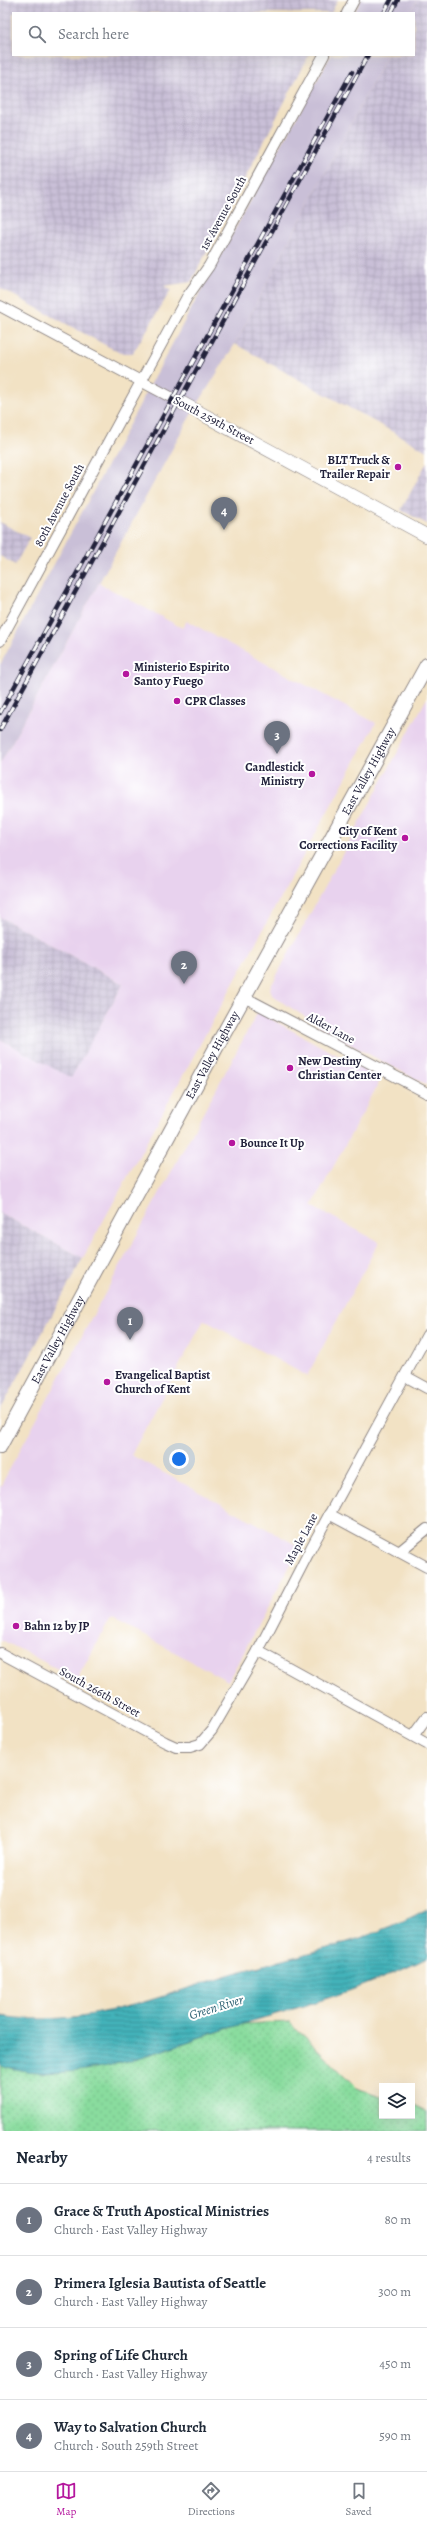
<!DOCTYPE html>
<html lang="en">
<head>
<meta charset="utf-8">
<style>
  :root { --surface:#fff; --page:#f2f2f3; --text:#1f2937; --muted:#747a83; --line:#e0e1e3; --accent:#b5179e }
  body { margin:0; font-family:Alegreya,serif; background:var(--page); color:var(--text) }
  .controls { position:absolute; right:12px; bottom:12px; display:grid; overflow:hidden; border-radius:0px; box-shadow:0 4px 16px #0002 }
  .controls button { width:36px; height:36px; display:grid; place-items:center; padding:0; border:0; border-bottom:1px solid var(--line); background:var(--surface); color:var(--text); font:20px sans-serif }
  .you { position:absolute; left:179px; top:1459px; width:14px; height:14px; margin:-10px; border:3px solid #fff; border-radius:50%; background:#1a73e8; box-shadow:0 0 0 6px #1a73e833 }
  .badge { display:grid; place-items:center; width:26px; height:26px; border-radius:50%; background:var(--accent); color:#fff; font-size:13px; font-weight:700 }
  .pin { position:absolute; translate:-50% -33px; filter:drop-shadow(0 1px 2px #0008) }
  .pin::after { content:''; position:absolute; top:21px; width:14px; height:12px; background:inherit; clip-path:polygon(0 0,100% 0,50% 100%) }
  .list { margin:0; padding:0; list-style:none }
  h2 { display:flex; justify-content:space-between; align-items:center; height:52px; margin:0; padding:0 16px; font-size:17px }
  h2 small { font-size:13px; font-weight:400; color:var(--muted) }
  .list li { display:grid; grid-template-columns:26px 1fr auto; gap:12px; align-items:center; box-sizing:border-box; height:72px; padding:0 16px; border-top:1px solid var(--line) }
  .list b { display:block; font-size:15px; white-space:nowrap }
  .list p { margin:0; font-size:13px; white-space:nowrap; color:var(--muted) }
  .list em { font-size:13px; font-style:normal; color:var(--muted) }
  .icon { flex:none; width:22px; height:22px; fill:none; stroke:currentColor; stroke-width:2; stroke-linecap:round; stroke-linejoin:round }
  .map { position:relative; flex:none; width:427px; height:2131px; overflow:hidden }
  .search { position:absolute; background:var(--surface); box-shadow:0 4px 16px #0002; left:12px; right:12px; top:12px; height:44px; display:flex; align-items:center; gap:10px; box-sizing:border-box; padding:0 14px; border-radius:0px; color:var(--muted); font-size:15px }
  .sheet { height:340px; background:var(--surface) }
  nav { display:flex; justify-content:space-around; align-items:center; box-sizing:border-box; height:56px; border-top:1px solid var(--line); background:var(--surface); font-size:11px; color:var(--muted) }
  nav a { display:grid; justify-items:center; gap:2px }
  nav .on { color:var(--accent) }
  .map>svg:first-child { display:block }
  .built { fill:#e8d2ee }
  .industrial { fill:url(#industrial-grid) }
  .railway { fill:#c9bfd7 }
  .grass { fill:url(#grass-dots); stroke:#567f6c }
  .water { fill:url(#water-rules); stroke:#326a7a }
  .lines { fill:none; stroke-linecap:round; stroke-linejoin:round }
  .minor-casing { stroke:#8a8280; stroke-width:12 }
  .tertiary-casing { stroke:#8a8280; stroke-width:14 }
  .secondary-casing { stroke:#8a8280; stroke-width:16 }
  .minor { stroke:#fff; stroke-width:10 }
  .tertiary { stroke:#fff; stroke-width:13 }
  .secondary { stroke:#fff; stroke-width:14 }
  .rail-casing { stroke:#22223b; stroke-width:4.5 }
  .rail { stroke:#fff; stroke-width:3; stroke-dasharray:9; stroke-linecap:butt }
  .poi-dot { fill:#b5179e; stroke:#fff; stroke-width:1.5 }
  .labels { text-anchor:middle; dominant-baseline:central; stroke-width:4; stroke-linejoin:round; paint-order:stroke }
  .street-label { font-size:12px; fill:#22223b; stroke:#fff }
  .poi-label { font-size:12px; font-weight:bold; fill:#22223b; stroke:#fff; text-anchor:start }
  .water-label { font-size:13px; font-style:italic; fill:#306374; stroke:#fff }
</style>
</head>
<body>
<div class="map">
<svg width="427" height="2131" viewBox="0 0 427 2131">
  <defs>
    <pattern id="industrial-grid" width="8" height="8" patternUnits="userSpaceOnUse"><rect width="8" height="8" fill="#c9bfd7"/><path d="M0 4h8M4 0v8" fill="none" stroke="#aca4b9"/></pattern>
    <pattern id="grass-dots" width="8" height="8" patternUnits="userSpaceOnUse"><rect width="8" height="8" fill="#89dc9e"/><path d="M2 2h.1M6 6h.1" fill="none" stroke="#76bc89" stroke-width="1.8" stroke-linecap="round"/></pattern>
    <pattern id="water-rules" width="6" height="5" patternUnits="userSpaceOnUse"><rect width="6" height="5" fill="#42b2b9"/><path d="M0 2.5h6" fill="none" stroke="#379098"/></pattern>
  </defs>
  <rect width="100%" height="100%" fill="#fff"/>
  <filter id="ink" filterUnits="userSpaceOnUse"><feTurbulence type="fractalNoise" baseFrequency=".025" numOctaves="2"/><feDisplacementMap in="SourceGraphic" scale="8" xChannelSelector="R" yChannelSelector="G"/><feConvolveMatrix kernelMatrix="1 2 1 2 8 2 1 2 1" color-interpolation-filters="sRGB"/></filter>
  <filter id="wash" filterUnits="userSpaceOnUse"><feTurbulence type="fractalNoise" baseFrequency=".012" numOctaves="4" result="noise"/><feDisplacementMap in="SourceGraphic" scale="16" xChannelSelector="R" yChannelSelector="G"/><feGaussianBlur stdDeviation="0.9" result="paint"/><feColorMatrix in="noise" values="0 0 0 0 0 0 0 0 0 0 0 0 0 0 0 0 0 1.4 0 .05"/><feComposite in="paint" operator="in"/></filter>
  <g filter="url(#wash)">
    <rect width="100%" height="100%" fill="#f2e2c4"/>
    <!-- built -->
    <g class="built">
      <polygon points="99,583 182,628 187,621 376,723 83,1258 0,1213 0,1039 71,1077 123,984 0,917 0,764"/>
      <polygon points="427,698 427,1085 342,1040 277,999 272,995 270,988"/>
      <polygon points="258,1012 381,1079 312,1206 379,1242 307,1376 204,1320 131,1455 300,1547 228,1681 111,1618 77,1679 0,1639 0,1487"/>
    </g>
    <!-- industrial -->
    <g class="industrial">
      <polygon points="0,0 338,0 331,13 13,13 13,55 309,55 191,282 164,286 171,290 133,353 120,353 0,288"/>
      <polygon points="417,0 427,0 427,451 235,344 387,55 414,55 414,13 410,13"/>
      <polygon points="427,462 427,524 401,510"/>
      <polygon points="0,522 30,538 15,565 0,556"/>
      <polygon points="0,917 123,984 71,1078 0,1039"/>
      <polygon points="0,1213 83,1258 0,1411"/>
    </g>
    <!-- railway -->
    <g class="railway">
      <polygon points="361,0 417,0 410,13 354,13"/>
      <polygon points="331,55 387,55 235,344 188,420 0,764 0,665 204,285"/>
    </g>
    <!-- grass -->
    <polygon class="grass" points="290,2022 357,2088 382,2096 382,2116 412,2116 412,2104 427,2111 427,2131 0,2131 0,2065 148,2055 241,2024"/>
    <!-- water -->
    <path class="water" d="M427,1909V1958C367,1988 305,2006 242,2024C166,2046 81,2090 0,2065V2016C83,2029 158,1997 235,1973C303,1953 363,1944 427,1909Z"/>
  </g>
  <g filter="url(#ink)">
    <g class="lines">
      <!-- minor casing -->
      <g class="minor-casing">
        <g id="minor">
          <polyline points="347,13 354,0"/>
          <polyline points="0,306 180,402"/>
          <polyline points="0,641 187,297 209,266 324,55"/>
          <polyline points="244,997 427,1093"/>
          <polyline points="405,1376 427,1388"/>
          <polyline points="329,1514 427,1567"/>
          <polyline points="399,1552 427,1529"/>
          <polyline points="258,1651 427,1744"/>
          <polyline points="0,1653 165,1742 176,1747 190,1747 200,1744 212,1730 258,1651 311,1548 427,1335"/>
          <polyline points="413,1736 427,1717"/>
        </g>
      </g>
      <!-- tertiary casing -->
      <g class="tertiary-casing">
        <polyline id="tertiary" points="180,402 427,536"/>
      </g>
      <!-- secondary casing -->
      <g class="secondary-casing">
        <g id="secondary">
          <path id="s1" d="M0,1446L218,1044L427,665"/>
        </g>
      </g>
      <!-- minor -->
      <use href="#minor" class="minor"/>
      <!-- tertiary -->
      <use href="#tertiary" class="tertiary"/>
      <!-- secondary -->
      <use href="#secondary" class="secondary"/>
      <!-- rail casing -->
      <g class="rail-casing">
        <g id="rail">
          <polyline points="384,13 391,0"/>
          <polyline points="391,13 398,0"/>
          <polyline points="0,713 352,72"/>
          <polyline points="0,730 368,55"/>
        </g>
      </g>
      <!-- rail -->
      <use href="#rail" class="rail"/>
    </g>
  </g>
  <!-- markers -->
  <g class="poi-dot">
    <circle cx="398" cy="467" r="4"/>
    <circle cx="126" cy="674" r="4"/>
    <circle cx="177" cy="701" r="4"/>
    <circle cx="312" cy="774" r="4"/>
    <circle cx="405" cy="838" r="4"/>
    <circle cx="290" cy="1068" r="4"/>
    <circle cx="232" cy="1143" r="4"/>
    <circle cx="107" cy="1382" r="4"/>
    <circle cx="16" cy="1626" r="4"/>
  </g>
  <g class="labels">
    <!-- street labels -->
    <g class="street-label">
      <text transform="translate(223 213) rotate(-61)">1st Avenue South</text>
      <text transform="translate(214 420) rotate(28)">South 259th Street</text>
      <text transform="translate(59 505) rotate(-62)">80th Avenue South</text>
      <text stroke="none"><textPath href="#s1" startOffset="769">East Valley Highway</textPath></text>
      <text transform="translate(331 1028) rotate(28)">Alder Lane</text>
      <text stroke="none"><textPath href="#s1" startOffset="445">East Valley Highway</textPath></text>
      <text stroke="none"><textPath href="#s1" startOffset="121">East Valley Highway</textPath></text>
      <text transform="translate(301 1539) rotate(-62)">Maple Lane</text>
      <text transform="translate(100 1692) rotate(29)">South 266th Street</text>
    </g>
    <!-- poi labels -->
    <g class="poi-label">
      <text x="390" y="460" text-anchor="end">BLT Truck &amp;<tspan x="390" dy="14">Trailer Repair</tspan></text>
      <text x="134" y="667">Ministerio Espirito<tspan x="134" dy="14">Santo y Fuego</tspan></text>
      <text x="185" y="701">CPR Classes</text>
      <text x="304" y="767" text-anchor="end">Candlestick<tspan x="304" dy="14">Ministry</tspan></text>
      <text x="397" y="831" text-anchor="end">City of Kent<tspan x="397" dy="14">Corrections Facility</tspan></text>
      <text x="298" y="1061">New Destiny<tspan x="298" dy="14">Christian Center</tspan></text>
      <text x="240" y="1143">Bounce It Up</text>
      <text x="115" y="1375">Evangelical Baptist<tspan x="115" dy="14">Church of Kent</tspan></text>
      <text x="24" y="1626">Bahn 12 by JP</text>
    </g>
    <!-- water labels -->
    <g class="water-label">
      <text transform="translate(216 2007) rotate(-17)">Green River</text>
    </g>
  </g>
</svg>
<div class="controls">
<button><svg class="icon" aria-label="layers" viewBox="0 0 24 24"><path d="M12 4l9 5-9 5-9-5zM3 14l9 5 9-5"/></svg></button>
</div>
<div class="you"></div>
<div class="pin badge" style="left:130px;top:1340px;background:#6b7280">1</div>
<div class="pin badge" style="left:184px;top:984px;background:#6b7280">2</div>
<div class="pin badge" style="left:277px;top:754px;background:#6b7280">3</div>
<div class="pin badge" style="left:224px;top:530px;background:#6b7280">4</div>
<div class="search"><svg class="icon" aria-label="search" viewBox="0 0 24 24"><circle cx="10" cy="10" r="6"/><path d="M15 15l6 6"/></svg>Search here</div>
</div>
<section class="sheet">
<h2>Nearby<small>4 results</small></h2>
<ul class="list">
<li><span class="badge" style="background:#6b7280">1</span><div><b>Grace &amp; Truth Apostical Ministries</b><p>Church · East Valley Highway</p></div><em>80 m</em></li>
<li><span class="badge" style="background:#6b7280">2</span><div><b>Primera Iglesia Bautista of Seattle</b><p>Church · East Valley Highway</p></div><em>300 m</em></li>
<li><span class="badge" style="background:#6b7280">3</span><div><b>Spring of Life Church</b><p>Church · East Valley Highway</p></div><em>450 m</em></li>
<li><span class="badge" style="background:#6b7280">4</span><div><b>Way to Salvation Church</b><p>Church · South 259th Street</p></div><em>590 m</em></li>
</ul>
</section>
<nav>
<a class="on"><svg class="icon" aria-label="map" viewBox="0 0 24 24"><path d="M3 6l6-2 6 2 6-2v14l-6 2-6-2-6 2zM9 4v14M15 6v14"/></svg>Map</a>
<a><svg class="icon" aria-label="directions" viewBox="0 0 24 24"><path d="M12 3l9 9-9 9-9-9zM9 14v-3h6M13 9l2 2-2 2"/></svg>Directions</a>
<a><svg class="icon" aria-label="saved" viewBox="0 0 24 24"><path d="M7 4h10v16l-5-4-5 4z"/></svg>Saved</a>
</nav>
</body>
</html>
